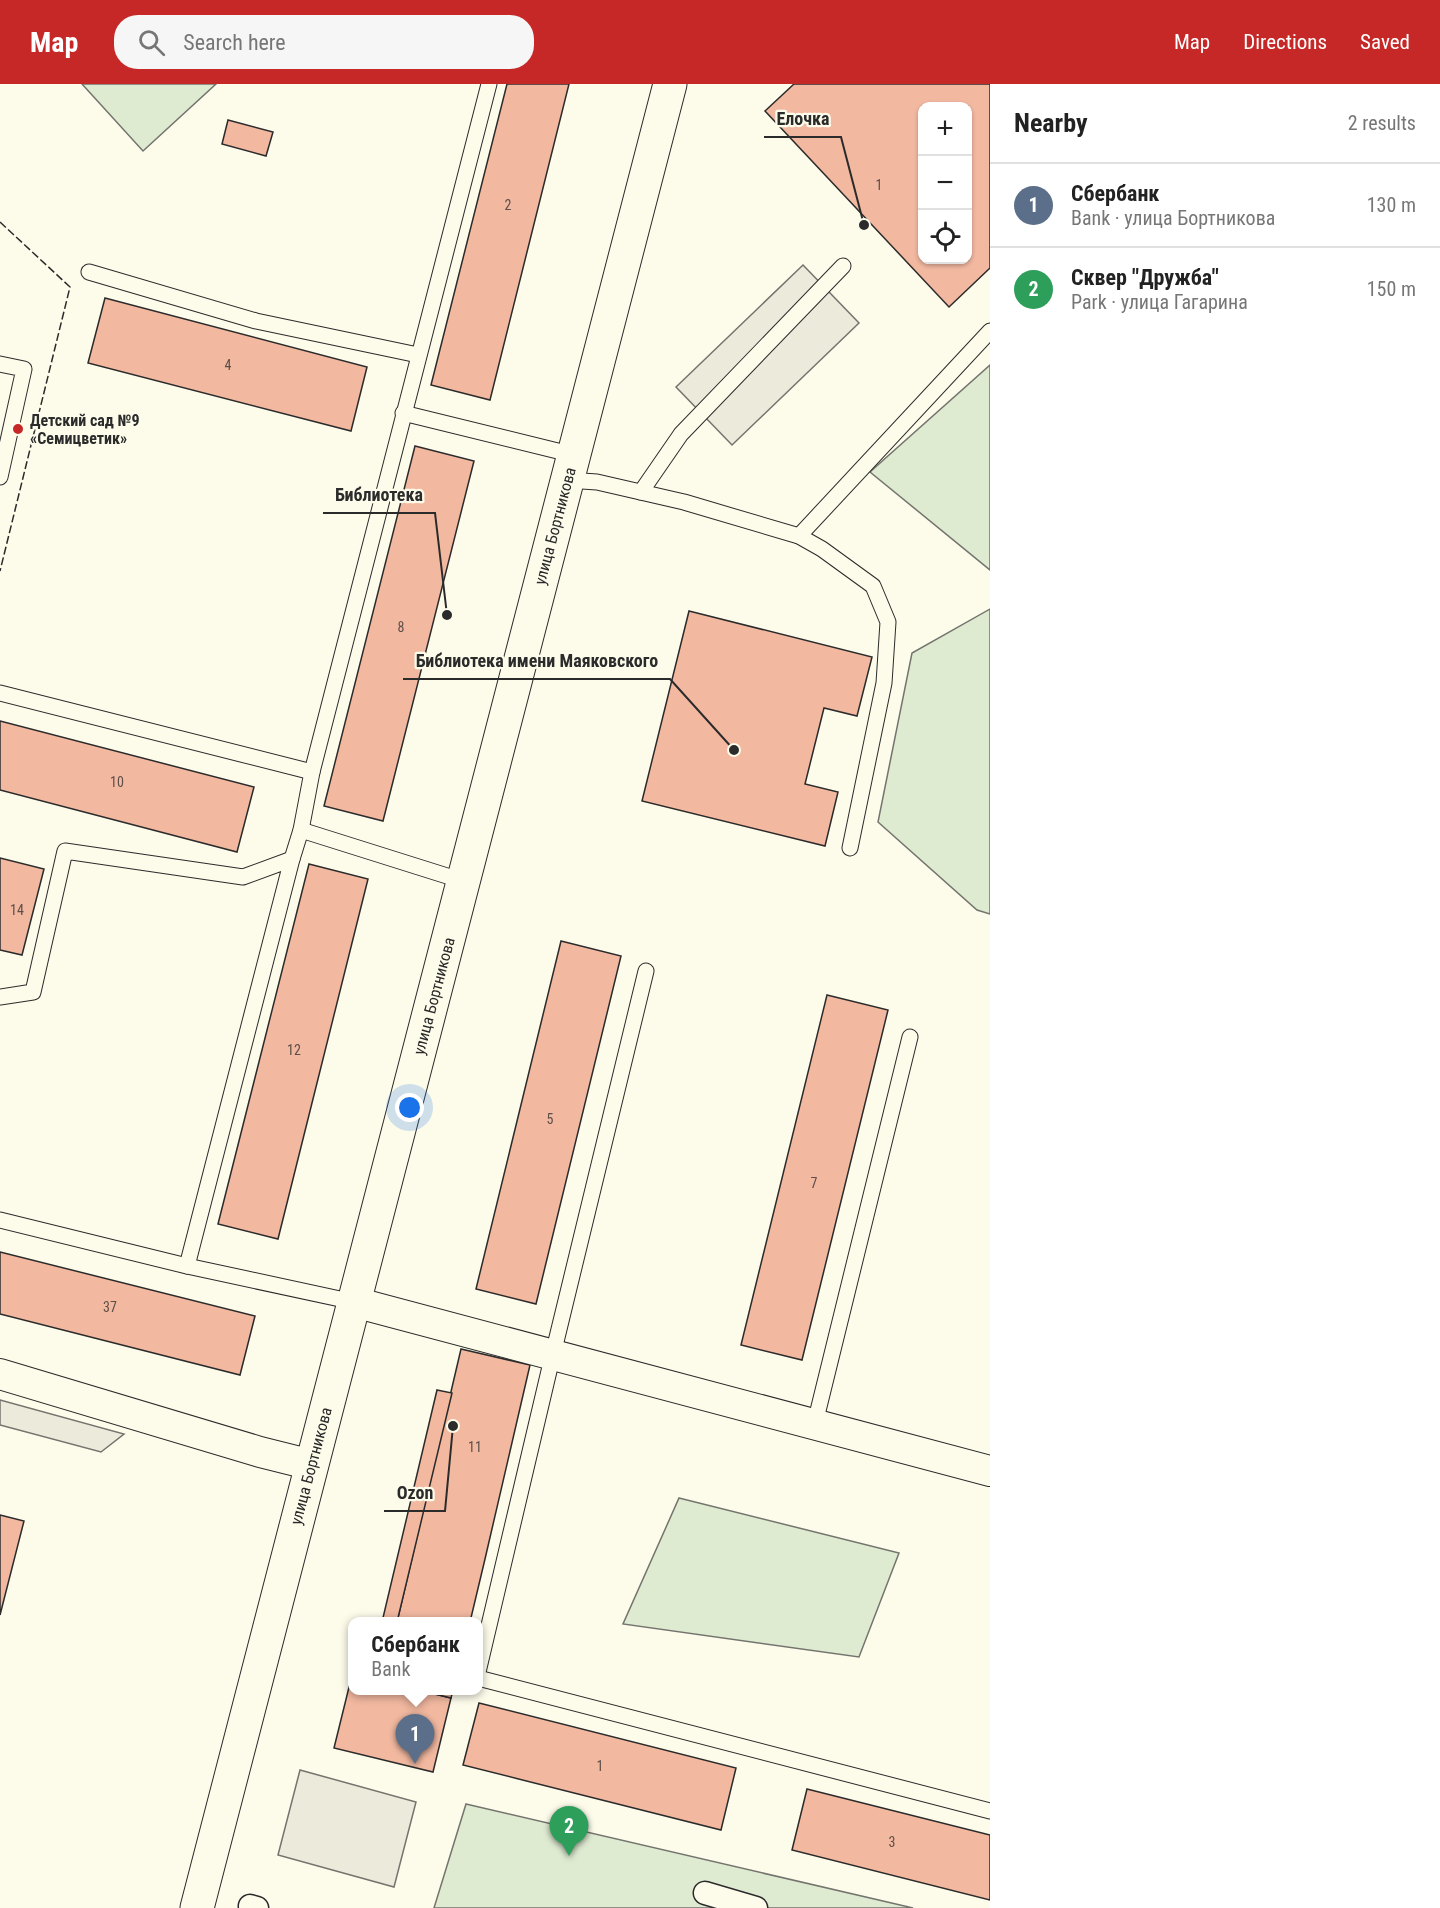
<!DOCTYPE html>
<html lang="en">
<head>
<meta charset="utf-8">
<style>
  :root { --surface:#fff; --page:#f6f6f6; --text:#222; --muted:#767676; --line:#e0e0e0; --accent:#c62828 }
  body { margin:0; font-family:"Roboto Condensed",sans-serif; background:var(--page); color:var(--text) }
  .controls { position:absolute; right:18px; top:18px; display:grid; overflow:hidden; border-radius:12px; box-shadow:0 2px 4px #0004 }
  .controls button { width:54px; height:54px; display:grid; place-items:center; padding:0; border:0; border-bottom:2px solid var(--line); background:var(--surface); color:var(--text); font:30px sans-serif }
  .you { position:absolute; left:410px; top:1024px; width:21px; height:21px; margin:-15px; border:4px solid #fff; border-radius:50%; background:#1a73e8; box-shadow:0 0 0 9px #1a73e833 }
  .badge { display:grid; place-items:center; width:39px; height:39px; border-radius:50%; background:var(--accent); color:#fff; font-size:20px; font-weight:700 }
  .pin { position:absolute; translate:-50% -50px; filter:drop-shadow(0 2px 3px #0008) }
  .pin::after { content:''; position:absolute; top:32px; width:21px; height:18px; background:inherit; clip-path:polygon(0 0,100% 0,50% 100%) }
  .popup { position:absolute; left:348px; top:1533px; width:135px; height:78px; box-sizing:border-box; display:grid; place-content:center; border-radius:12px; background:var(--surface); filter:drop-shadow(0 2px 4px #0005); font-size:20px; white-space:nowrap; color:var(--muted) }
  .popup b { font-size:22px; color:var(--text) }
  .popup::after { content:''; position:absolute; left:50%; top:100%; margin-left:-12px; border:12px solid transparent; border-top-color:var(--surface) }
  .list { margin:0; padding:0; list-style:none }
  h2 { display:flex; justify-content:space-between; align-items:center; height:78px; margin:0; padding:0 24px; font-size:26px }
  h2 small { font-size:20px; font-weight:400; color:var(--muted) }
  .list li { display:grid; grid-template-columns:39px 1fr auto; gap:18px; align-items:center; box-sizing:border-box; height:84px; padding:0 24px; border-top:2px solid var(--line) }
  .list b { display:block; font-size:22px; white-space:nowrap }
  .list p { margin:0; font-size:20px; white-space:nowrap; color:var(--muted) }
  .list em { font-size:20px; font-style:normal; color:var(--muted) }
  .icon { flex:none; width:33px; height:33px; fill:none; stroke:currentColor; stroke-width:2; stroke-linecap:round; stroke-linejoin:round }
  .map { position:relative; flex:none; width:990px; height:1824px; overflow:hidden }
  header { display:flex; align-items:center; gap:36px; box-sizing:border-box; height:84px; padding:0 30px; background:var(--accent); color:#fff }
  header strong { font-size:28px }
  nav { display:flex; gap:33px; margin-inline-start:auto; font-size:21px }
  .search { width:420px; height:54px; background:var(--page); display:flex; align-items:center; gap:15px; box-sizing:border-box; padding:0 21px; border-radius:24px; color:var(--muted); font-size:22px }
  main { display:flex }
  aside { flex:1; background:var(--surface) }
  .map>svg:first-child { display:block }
  .green { fill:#deebd1; stroke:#74746e; stroke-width:1.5 }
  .parking { fill:#eceadb; stroke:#74746e; stroke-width:1.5 }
  .building { fill:#f2b8a0; stroke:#2b2b2b; stroke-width:1.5; fill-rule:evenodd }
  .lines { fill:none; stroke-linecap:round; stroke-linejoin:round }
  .service-casing { stroke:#2b2b2b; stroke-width:17 }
  .pedestrian-casing { stroke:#2b2b2b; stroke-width:25 }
  .minor-casing { stroke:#2b2b2b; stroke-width:32 }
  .tertiary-casing { stroke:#2b2b2b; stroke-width:35 }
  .service { stroke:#fdfbea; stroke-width:15 }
  .pedestrian { stroke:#fdfbea; stroke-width:22 }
  .minor { stroke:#fdfbea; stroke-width:30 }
  .tertiary { stroke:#fdfbea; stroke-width:33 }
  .fence { stroke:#2b2b2b; stroke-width:1.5; stroke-dasharray:8 3; stroke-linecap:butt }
  .poi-dot { fill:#c62828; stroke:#fdfbea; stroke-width:2 }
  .labels { text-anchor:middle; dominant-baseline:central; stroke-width:4.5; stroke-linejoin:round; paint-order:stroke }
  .number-label { font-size:14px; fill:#5d4e48 }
  .poi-label { font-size:16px; font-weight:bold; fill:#2b2b2b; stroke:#fdfbea; text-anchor:start }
  .street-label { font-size:16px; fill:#2b2b2b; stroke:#fdfbea }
  .leader { fill:none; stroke:#2b2b2b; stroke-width:2 }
  .callout-dot { fill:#2b2b2b; stroke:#fdfbea; stroke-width:2 }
  .callout-label { font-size:18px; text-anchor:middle; font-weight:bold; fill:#2b2b2b; stroke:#fdfbea; stroke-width:4.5; stroke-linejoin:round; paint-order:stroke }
</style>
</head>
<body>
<header>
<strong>Map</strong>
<div class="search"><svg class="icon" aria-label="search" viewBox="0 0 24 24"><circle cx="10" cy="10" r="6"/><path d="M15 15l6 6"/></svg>Search here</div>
<nav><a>Map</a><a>Directions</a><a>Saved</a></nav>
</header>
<main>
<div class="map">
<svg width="990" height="1824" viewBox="0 0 990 1824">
  <rect width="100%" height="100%" fill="#fdfbea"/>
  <!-- green -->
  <g class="green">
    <polygon points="82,0 216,0 143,67"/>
    <polygon points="990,281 990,486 870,388"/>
    <polygon points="990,525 990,830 977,826 878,738 912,569"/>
    <polygon points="679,1414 899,1469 859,1573 623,1540"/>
    <polygon points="466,1720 913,1824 434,1824"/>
  </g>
  <!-- parking -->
  <g class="parking">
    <polygon points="803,181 859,239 732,361 676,303"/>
    <polygon points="0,1316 124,1350 101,1368 0,1341"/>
    <polygon points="300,1686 416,1718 394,1803 278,1771"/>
  </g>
  <!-- building -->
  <g class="building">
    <polygon points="507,0 569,0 490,316 431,301"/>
    <path d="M794,0H990V184L949,223L765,27ZM922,22H968V176H922Z"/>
    <polygon points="228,36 273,48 266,72 222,60"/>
    <polygon points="105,214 367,283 351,347 88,279"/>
    <polygon points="415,362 474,377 383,737 324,722"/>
    <polygon points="689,527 872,573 857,632 824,624 805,700 838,708 825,762 642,717"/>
    <polygon points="0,637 254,703 237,768 0,706"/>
    <polygon points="0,774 44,785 22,871 0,866"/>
    <polygon points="309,780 368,795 278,1155 218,1140"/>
    <polygon points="561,857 621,872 536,1220 476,1205"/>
    <polygon points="827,911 888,926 802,1276 741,1261"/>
    <polygon points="0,1168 255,1232 240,1291 0,1230"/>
    <polygon points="461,1265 530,1281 485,1475 470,1538 397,1538"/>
    <polygon points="437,1306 452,1309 397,1538 382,1538"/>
    <polygon points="0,1431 24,1437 0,1531"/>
    <polygon points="352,1591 352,1606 419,1606 451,1614 433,1688 334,1664"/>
    <polygon points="419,1606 453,1606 451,1614"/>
    <polygon points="479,1619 736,1684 721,1746 463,1681"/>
    <polygon points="807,1705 990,1751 990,1816 792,1766"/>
  </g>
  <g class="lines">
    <!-- service casing -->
    <g class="service-casing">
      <g id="service">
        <polyline points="89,188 256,237 418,271"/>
        <polyline points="0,280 24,285 0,393"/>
        <polyline points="403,329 574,371"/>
        <polyline points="567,396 597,398 684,418 799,452 822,465 873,502 888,538 884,599 850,764"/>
        <polyline points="641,408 681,350 843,182"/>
        <polyline points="799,452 990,247"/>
        <polyline points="0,609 312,688"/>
        <polyline points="301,746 463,797"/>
        <polyline points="292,775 301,746 312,688 489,0"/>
        <polyline points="0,913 33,908 65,767 243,793 292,775 187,1182 0,1136"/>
        <polyline points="187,1182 354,1218"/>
        <polyline points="815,1339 910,953"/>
        <polyline points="478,1588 553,1270 646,887"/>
        <polyline points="478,1594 990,1727"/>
      </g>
    </g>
    <!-- pedestrian casing -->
    <g class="pedestrian-casing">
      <g id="pedestrian">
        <polyline points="705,1809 756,1824"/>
        <polyline points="250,1822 257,1824"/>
      </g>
    </g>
    <!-- minor casing -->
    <g class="minor-casing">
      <g id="minor">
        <polyline points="354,1218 990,1387"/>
        <polyline points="0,1290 260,1368 312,1381"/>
      </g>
    </g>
    <!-- tertiary casing -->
    <g class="tertiary-casing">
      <polyline id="tertiary" points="197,1824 670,0"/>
    </g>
    <!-- service -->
    <use href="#service" class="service"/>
    <!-- pedestrian -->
    <use href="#pedestrian" class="pedestrian"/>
    <!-- minor -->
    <use href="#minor" class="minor"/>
    <!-- tertiary -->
    <use href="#tertiary" class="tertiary"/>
    <!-- fence -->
    <polyline class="fence" points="0,138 70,203 0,487"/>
  </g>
  <!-- markers -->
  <circle class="poi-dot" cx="18" cy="345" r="6"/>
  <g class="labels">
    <!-- number labels -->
    <g class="number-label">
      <text x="879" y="101">1</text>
      <text x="508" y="121">2</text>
      <text x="228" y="281">4</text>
      <text x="401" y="543">8</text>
      <text x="117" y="698">10</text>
      <text x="17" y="826">14</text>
      <text x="294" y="966">12</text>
      <text x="550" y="1035">5</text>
      <text x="814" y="1099">7</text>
      <text x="110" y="1223">37</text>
      <text x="475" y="1363">11</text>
      <text x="600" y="1682">1</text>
      <text x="892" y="1758">3</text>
    </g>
    <!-- poi labels -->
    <g class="poi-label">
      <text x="30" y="336">Детский сад №9<tspan x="30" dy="18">«Семицветик»</tspan></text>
    </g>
    <!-- street labels -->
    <g class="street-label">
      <text transform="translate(555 442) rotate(-75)">улица Бортникова</text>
      <text transform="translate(434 912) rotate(-75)">улица Бортникова</text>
      <text transform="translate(311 1382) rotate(-75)">улица Бортникова</text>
    </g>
  </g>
  <!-- callouts -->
  <path class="leader" d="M864 141L841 53H764M447 531L435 429H323M734 666L670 595H403M453 1342L445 1427H384"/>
  <g class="callout-dot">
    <circle cx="864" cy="141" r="6"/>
    <circle cx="447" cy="531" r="6"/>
    <circle cx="734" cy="666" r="6"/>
    <circle cx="453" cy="1342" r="6"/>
  </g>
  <g class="callout-label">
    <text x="803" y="41">Елочка</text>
    <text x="379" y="417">Библиотека</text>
    <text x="537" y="583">Библиотека имени Маяковского</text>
    <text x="415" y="1415">Ozon</text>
  </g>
</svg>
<div class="controls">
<button>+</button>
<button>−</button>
<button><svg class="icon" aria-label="locate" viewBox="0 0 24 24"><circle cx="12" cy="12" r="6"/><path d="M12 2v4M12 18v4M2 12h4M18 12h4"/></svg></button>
</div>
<div class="you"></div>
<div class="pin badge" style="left:415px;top:1680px;background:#5c6f8a">1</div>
<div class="popup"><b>Сбербанк</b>Bank</div>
<div class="pin badge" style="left:569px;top:1772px;background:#2e9e5b">2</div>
</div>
<aside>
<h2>Nearby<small>2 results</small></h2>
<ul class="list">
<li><span class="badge" style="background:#5c6f8a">1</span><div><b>Сбербанк</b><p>Bank · улица Бортникова</p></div><em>130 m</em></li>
<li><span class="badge" style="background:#2e9e5b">2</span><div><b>Сквер &quot;Дружба&quot;</b><p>Park · улица Гагарина</p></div><em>150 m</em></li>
</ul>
</aside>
</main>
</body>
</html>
